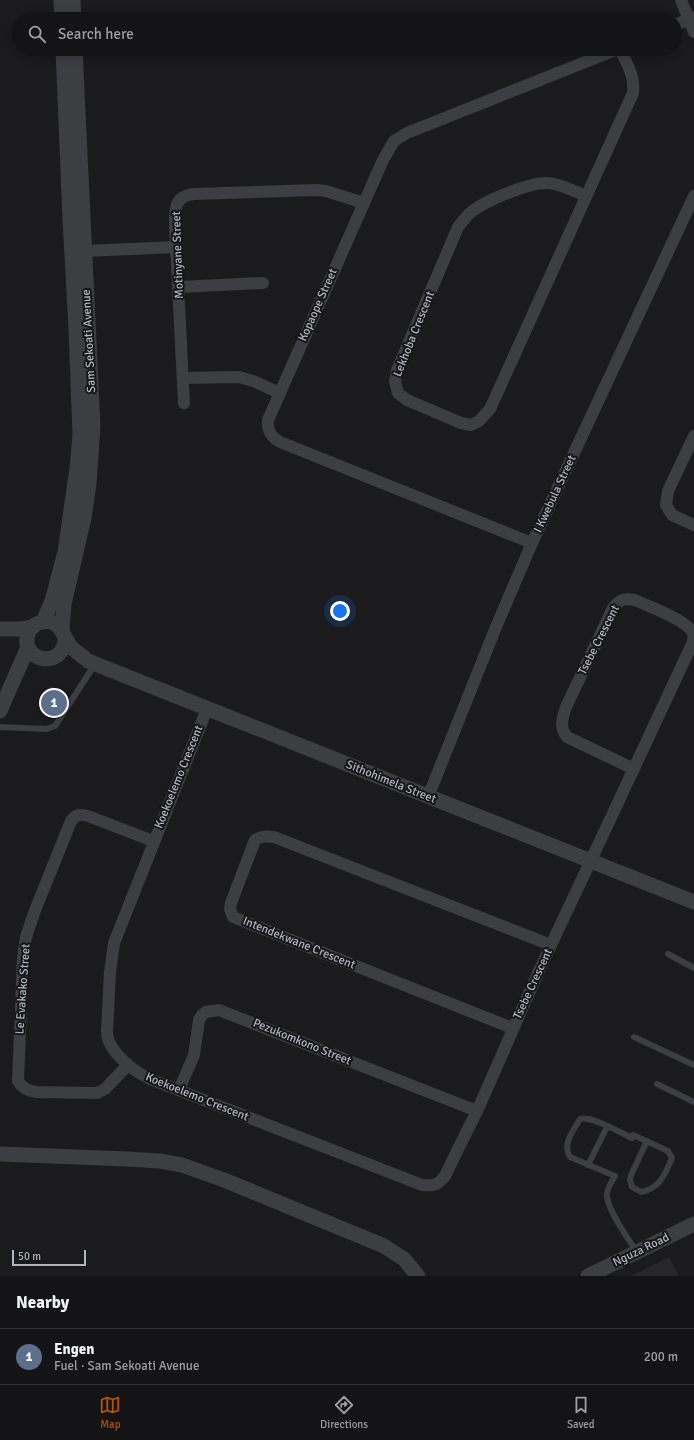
<!DOCTYPE html>
<html lang="en">
<head>
<meta charset="utf-8">
<style>
  :root { --surface:#141416; --page:#212123; --text:#f1f3f6; --muted:#9d9ea1; --line:#333335; --accent:#b45309 }
  body { margin:0; font-family:Signika,sans-serif; background:var(--page); color:var(--text) }
  .scale { position:absolute; left:12px; bottom:10px; width:74px; box-sizing:border-box; padding-left:4px; border:2px solid #aeb5bc; border-top:0; font-size:11px; line-height:14px; white-space:nowrap; color:#aeb5bc; -webkit-text-stroke:3px #161618; paint-order:stroke }
  .you { position:absolute; left:340px; top:611px; width:14px; height:14px; margin:-10px; border:3px solid #fff; border-radius:50%; background:#1a73e8; box-shadow:0 0 0 6px #1a73e833 }
  .badge { display:grid; place-items:center; width:26px; height:26px; border-radius:50%; background:var(--accent); color:#fff; font-size:13px; font-weight:700 }
  .pin { position:absolute; translate:-50% -50%; border:2px solid #fff; box-shadow:0 1px 4px #0006 }
  .list { margin:0; padding:0; list-style:none }
  h2 { display:flex; justify-content:space-between; align-items:center; height:52px; margin:0; padding:0 16px; font-size:17px }
  h2 small { font-size:13px; font-weight:400; color:var(--muted) }
  .list li { display:grid; grid-template-columns:26px 1fr auto; gap:12px; align-items:center; box-sizing:border-box; height:56px; padding:0 16px; border-top:1px solid var(--line) }
  .list b { display:block; font-size:15px; white-space:nowrap }
  .list p { margin:0; font-size:13px; white-space:nowrap; color:var(--muted) }
  .list em { font-size:13px; font-style:normal; color:var(--muted) }
  .icon { flex:none; width:22px; height:22px; fill:none; stroke:currentColor; stroke-width:2; stroke-linecap:round; stroke-linejoin:round }
  .map { position:relative; flex:none; width:694px; height:1276px; overflow:hidden }
  .search { position:absolute; background:var(--surface); box-shadow:0 2px 10px #0003; left:12px; right:12px; top:12px; height:44px; display:flex; align-items:center; gap:10px; box-sizing:border-box; padding:0 14px; border-radius:22px; color:var(--muted); font-size:15px }
  .sheet { height:108px; background:var(--surface) }
  nav { display:flex; justify-content:space-around; align-items:center; box-sizing:border-box; height:56px; border-top:1px solid var(--line); background:var(--surface); font-size:11px; color:var(--muted) }
  nav a { display:grid; justify-items:center; gap:2px }
  nav .on { color:var(--accent) }
  .map>svg:first-child { display:block }
  .built { fill:#27272a }
  .lines { fill:none; stroke-linecap:round; stroke-linejoin:round }
  .service { stroke:#3c3e42; stroke-width:6 }
  .minor { stroke:#3c3e42; stroke-width:12 }
  .tertiary { stroke:#3c3e42; stroke-width:15 }
  .wall { fill:#3b3c40 }
  .shaded-wall { fill:#303134 }
  .building { fill:#45464a; stroke:#303134 }
  .labels { text-anchor:middle; dominant-baseline:central; stroke-width:4; stroke-linejoin:round; paint-order:stroke }
  .street-label { font-size:12px; fill:#aeb5bc; stroke:#161618 }
</style>
</head>
<body>
<div class="map">
<svg width="694" height="1276" viewBox="0 0 694 1276">
  <rect width="100%" height="100%" fill="#1b1b1d"/>
  <!-- built -->
  <polygon class="built" points="669,1257 679,1276 631,1276"/>
  <g class="lines">
    <!-- service -->
    <g class="service">
      <polyline points="0,727 47,729 55,726 95,664"/>
      <polyline points="668,954 694,968"/>
      <polyline points="634,1037 694,1065"/>
      <polyline points="657,1084 694,1102"/>
      <path d="M633,1135L668,1151L672,1158C665,1174 660,1189 641,1192L632,1187L630,1180L631,1175L647,1141"/>
      <path d="M632,1138C621,1133 591,1115 580,1119C573,1131 562,1144 570,1157L615,1176C612,1181 608,1187 607,1193C605,1207 629,1240 637,1252"/>
      <polyline points="588,1165 607,1127"/>
    </g>
    <!-- minor -->
    <g class="minor">
      <polyline points="681,0 694,32"/>
      <polyline points="675,25 694,17"/>
      <path d="M586,196C574,191 561,184 548,183C530,182 484,201 470,213C466,217 462,222 458,227L397,370L395,382L398,393L407,400L461,423L471,425L479,421L490,409L633,93C635,75 627,65 620,49"/>
      <polyline points="85,251 176,247"/>
      <polyline points="179,287 263,283"/>
      <polyline points="183,378 239,377 253,381 280,393"/>
      <path d="M184,403L175,227C175,211 173,197 193,194L317,190L326,191L364,203"/>
      <polyline points="694,436 668,491 666,505 672,515 694,525"/>
      <path d="M532,543L280,442C271,437 267,431 268,420L383,160L394,141L407,133L618,49"/>
      <path d="M207,709L114,943L110,972L107,1033C108,1052 135,1072 150,1079L422,1185C433,1186 437,1186 445,1176C455,1155 466,1133 477,1111C502,1056 525,1000 551,945C598,845 646,744 692,644C693,641 694,637 693,634C690,621 647,606 635,600C624,598 620,599 613,608L566,707C562,720 559,726 567,737L634,769"/>
      <polyline points="428,797 496,627 532,543 694,196"/>
      <path d="M512,1028L233,917L230,909L231,903L255,840C262,836 266,836 274,837L551,945"/>
      <path d="M128,1065L105,1089L97,1093L36,1092C28,1091 22,1088 18,1081L23,958L26,937L34,913L71,821C76,814 80,814 88,816L153,841"/>
      <polyline points="179,1090 194,1055 199,1020 202,1015 206,1012 219,1010 477,1111"/>
    </g>
    <!-- tertiary -->
    <g class="tertiary">
      <polyline points="61,0 62,19"/>
      <polyline points="73,0 74,19"/>
      <polyline points="43,622 52,601 65,552 77,468 80,435 76,329 70,219 63,49"/>
      <polyline points="0,629 19,629 33,627"/>
      <polyline points="62,630 64,604 84,518 89,483 93,426 75,49"/>
      <path d="M65,638C65,670 19,662 28,634C30,628 35,624 41,622C60,618 63,636 71,647C76,652 83,656 88,661L694,902"/>
      <polyline points="0,711 28,647"/>
      <polyline points="0,1154 127,1159 160,1161 182,1165 224,1180 384,1246 404,1259 418,1276"/>
      <polyline points="588,1276 694,1224"/>
    </g>
  </g>
  <!-- wall -->
  <polygon class="wall" points="65,693 66,694 56,718 42,713 40,711"/>
  <!-- shaded-wall -->
  <polygon class="shaded-wall" points="65,693 66,694 56,718 55,717"/>
  <!-- building -->
  <polygon class="building" points="51,687 65,693 55,717 40,711"/>
  <g class="labels">
    <!-- street labels -->
    <g class="street-label">
      <text transform="translate(178 255) rotate(-92)">Motinyane Street</text>
      <text transform="translate(318 305) rotate(-66)">Kopaope Street</text>
      <text transform="translate(414 334) rotate(-68)">Lekhoba Crescent</text>
      <text transform="translate(89 341) rotate(-93)">Sam Sekoati Avenue</text>
      <text transform="translate(555 494) rotate(-65)">I Kwebula Street</text>
      <text transform="translate(599 640) rotate(-63)">Tsebe Crescent</text>
      <text transform="translate(179 777) rotate(-68)">Koekoelemo Crescent</text>
      <text transform="translate(391 782) rotate(22)">Sithohimela Street</text>
      <text transform="translate(299 943) rotate(22)">Intendekwane Crescent</text>
      <text transform="translate(533 984) rotate(-65)">Tsebe Crescent</text>
      <text transform="translate(23 989) rotate(-86)">Le Evakako Street</text>
      <text transform="translate(302 1042) rotate(22)">Pezukomkono Street</text>
      <text transform="translate(197 1097) rotate(22)">Koekoelemo Crescent</text>
      <text transform="translate(641 1250) rotate(-26)">Nguza Road</text>
    </g>
  </g>
</svg>
<div class="scale">50 m</div>
<div class="you"></div>
<div class="pin badge" style="left:54px;top:703px;background:#5c6f8a">1</div>
<div class="search"><svg class="icon" aria-label="search" viewBox="0 0 24 24"><circle cx="10" cy="10" r="6"/><path d="M15 15l6 6"/></svg>Search here</div>
</div>
<section class="sheet">
<h2>Nearby<small></small></h2>
<ul class="list">
<li><span class="badge" style="background:#5c6f8a">1</span><div><b>Engen</b><p>Fuel · Sam Sekoati Avenue</p></div><em>200 m</em></li>
</ul>
</section>
<nav>
<a class="on"><svg class="icon" aria-label="map" viewBox="0 0 24 24"><path d="M3 6l6-2 6 2 6-2v14l-6 2-6-2-6 2zM9 4v14M15 6v14"/></svg>Map</a>
<a><svg class="icon" aria-label="directions" viewBox="0 0 24 24"><path d="M12 3l9 9-9 9-9-9zM9 14v-3h6M13 9l2 2-2 2"/></svg>Directions</a>
<a><svg class="icon" aria-label="saved" viewBox="0 0 24 24"><path d="M7 4h10v16l-5-4-5 4z"/></svg>Saved</a>
</nav>
</body>
</html>
